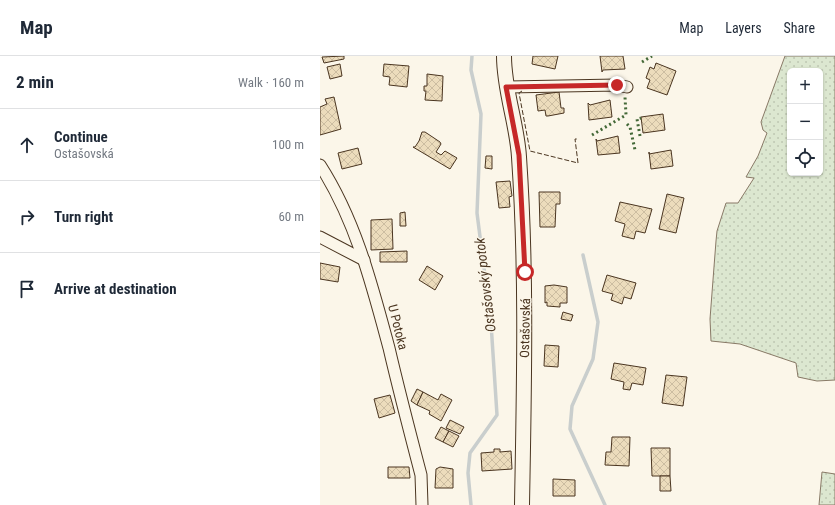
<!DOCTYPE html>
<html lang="en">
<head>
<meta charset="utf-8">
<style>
  :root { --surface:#fff; --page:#f6f6f7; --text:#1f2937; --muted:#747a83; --line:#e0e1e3 }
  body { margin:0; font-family:"Roboto Condensed",sans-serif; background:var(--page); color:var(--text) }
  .controls { position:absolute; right:12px; top:12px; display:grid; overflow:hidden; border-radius:6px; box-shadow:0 1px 3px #0004 }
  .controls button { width:36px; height:36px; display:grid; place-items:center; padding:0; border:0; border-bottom:1px solid var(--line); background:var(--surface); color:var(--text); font:20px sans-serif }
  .stop { position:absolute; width:12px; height:12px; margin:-9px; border:3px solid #c62828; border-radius:50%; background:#fff }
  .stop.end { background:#c62828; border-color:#fff; box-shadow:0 1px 4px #0008 }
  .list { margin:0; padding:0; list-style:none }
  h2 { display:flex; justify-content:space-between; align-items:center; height:52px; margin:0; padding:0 16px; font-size:17px }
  h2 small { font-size:13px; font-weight:400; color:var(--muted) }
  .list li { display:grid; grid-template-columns:26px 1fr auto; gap:12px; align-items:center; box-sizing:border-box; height:72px; padding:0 16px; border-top:1px solid var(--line) }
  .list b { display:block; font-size:15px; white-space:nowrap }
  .list p { margin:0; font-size:13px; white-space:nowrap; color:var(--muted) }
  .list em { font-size:13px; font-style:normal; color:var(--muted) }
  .icon { flex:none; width:22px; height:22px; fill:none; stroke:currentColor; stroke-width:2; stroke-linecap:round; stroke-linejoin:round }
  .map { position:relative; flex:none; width:515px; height:449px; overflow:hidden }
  header { display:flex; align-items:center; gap:24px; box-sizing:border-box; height:56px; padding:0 20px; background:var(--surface); border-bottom:1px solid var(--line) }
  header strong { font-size:19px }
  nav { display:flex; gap:22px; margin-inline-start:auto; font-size:14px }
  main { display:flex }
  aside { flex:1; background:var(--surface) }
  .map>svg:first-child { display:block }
  .grass { fill:url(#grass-dots); stroke:#887966; fill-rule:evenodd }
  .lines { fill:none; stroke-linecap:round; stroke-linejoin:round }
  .stream { stroke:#c9cecd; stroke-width:3.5 }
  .building { fill:url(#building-cross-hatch); stroke:#4a3520 }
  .minor-casing { stroke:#4a3520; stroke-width:13 }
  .tertiary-casing { stroke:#4a3520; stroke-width:16 }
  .minor { stroke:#fbf6e9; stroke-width:11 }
  .tertiary { stroke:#fbf6e9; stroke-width:14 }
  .hedge { stroke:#436837; stroke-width:3; stroke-dasharray:2 3; stroke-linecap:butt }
  .fence { stroke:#4a3520; stroke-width:1; stroke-dasharray:5 2; stroke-linecap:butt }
  .route { stroke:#c62828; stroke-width:5 }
  .labels { text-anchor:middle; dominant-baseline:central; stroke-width:3; stroke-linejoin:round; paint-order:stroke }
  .street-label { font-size:13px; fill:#4a3520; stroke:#fbf6e9 }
  .water-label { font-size:14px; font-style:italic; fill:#4a3520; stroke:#fbf6e9 }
</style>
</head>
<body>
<header>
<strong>Map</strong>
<nav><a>Map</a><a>Layers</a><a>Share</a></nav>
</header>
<main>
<aside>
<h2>2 min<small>Walk · 160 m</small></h2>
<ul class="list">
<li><svg class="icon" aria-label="ahead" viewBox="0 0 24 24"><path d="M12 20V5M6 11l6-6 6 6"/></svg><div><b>Continue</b><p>Ostašovská</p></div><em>100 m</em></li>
<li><svg class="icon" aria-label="right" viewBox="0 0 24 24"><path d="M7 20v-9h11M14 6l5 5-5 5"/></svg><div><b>Turn right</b></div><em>60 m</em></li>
<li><svg class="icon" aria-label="arrive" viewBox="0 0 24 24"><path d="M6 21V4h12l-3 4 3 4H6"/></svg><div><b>Arrive at destination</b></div></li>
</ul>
</aside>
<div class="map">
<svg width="515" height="449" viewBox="0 0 515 449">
  <defs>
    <pattern id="grass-dots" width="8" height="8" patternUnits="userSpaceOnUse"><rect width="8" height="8" fill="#dce7d0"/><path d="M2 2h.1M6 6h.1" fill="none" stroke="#bec7b2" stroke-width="1.8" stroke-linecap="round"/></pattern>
    <pattern id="building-cross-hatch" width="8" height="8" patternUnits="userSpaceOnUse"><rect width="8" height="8" fill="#ecdcbc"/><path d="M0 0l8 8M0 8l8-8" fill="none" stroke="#ccbda1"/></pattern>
  </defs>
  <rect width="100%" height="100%" fill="#fbf6e9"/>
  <!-- grass -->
  <g class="grass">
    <path d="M465,0H515V324L497,325L478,321L476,307L420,288L391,285L390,263L396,185L397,175L406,147H418L434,122L426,121L438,100L447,77L443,74L441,66ZM470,15H500V117H470Z"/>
    <polygon points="502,416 515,418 515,449 499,449"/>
  </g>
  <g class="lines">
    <!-- stream -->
    <g class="stream">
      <polyline points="263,199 278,266 273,303 252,350 250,373 285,449"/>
      <polyline points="151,449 148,417 150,397 177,359 171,267 157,157 161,58 151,14 152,0"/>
    </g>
  </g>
  <!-- building -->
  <g class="building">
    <polygon points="24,0 24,3 4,7 2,1"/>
    <polygon points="213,0 238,0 235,13 212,8"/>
    <polygon points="280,0 303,0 305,13 283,14 282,16"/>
    <polygon points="336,7 356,15 347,39 327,32 330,24 326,22 330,11 334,13"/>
    <polygon points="20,8 22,20 10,23 7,11"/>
    <polygon points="64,8 89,10 87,31 69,29 70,21 63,20"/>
    <polygon points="107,18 123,20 122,45 105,44 106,35 104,35 104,30 107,30"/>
    <polygon points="239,36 241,52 244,52 244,57 228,60 226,60 225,54 218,55 216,39"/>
    <polygon points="14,41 21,73 0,79 0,51 7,48 5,43"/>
    <polygon points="290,44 292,61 269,64 268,47 270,49"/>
    <polygon points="343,58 345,74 323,77 321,61"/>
    <polygon points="102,76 105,76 120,86 121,88 116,96 121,99 125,95 137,102 130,113 93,91 95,91 99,85"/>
    <polygon points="298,80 300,97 278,99 276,83 277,85"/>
    <polygon points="38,92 42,108 22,113 18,97"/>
    <polygon points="351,94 353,110 331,113 329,96 329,98"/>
    <polygon points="166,100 172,100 172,113 165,112"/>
    <polygon points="190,125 192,140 189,141 190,151 179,152 176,126"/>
    <polygon points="219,136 240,136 240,148 236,148 235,171 220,171"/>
    <polygon points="347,138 364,142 356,177 339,173"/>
    <polygon points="300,146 332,153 325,177 316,175 314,183 302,180 305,168 295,165"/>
    <polygon points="85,156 86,170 80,170 80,157"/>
    <polygon points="72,163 73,193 51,194 51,164"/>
    <polygon points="87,195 87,206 60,206 60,196"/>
    <polygon points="0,207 20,211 18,226 0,223"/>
    <polygon points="107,210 123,220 115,234 99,224"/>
    <polygon points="287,219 316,227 311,243 304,241 302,248 291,244 293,238 282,235"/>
    <polygon points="234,229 247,231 247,247 240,247 240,251 227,250 227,246 225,247 225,230"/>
    <polygon points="243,256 253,259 251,265 241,263"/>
    <polygon points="225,289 239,290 238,311 224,310"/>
    <polygon points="294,307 326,312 323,329 312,327 310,334 303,333 304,326 291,323"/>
    <polygon points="346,319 367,321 363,350 342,347"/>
    <polygon points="97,333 103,336 97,349 91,345"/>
    <polygon points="103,336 118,344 121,338 132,344 121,365 109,358 110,355 97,349"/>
    <polygon points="70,339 75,357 59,362 54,343"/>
    <polygon points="130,364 144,371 140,378 126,372"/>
    <polygon points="121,371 129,375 123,386 115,382"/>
    <polygon points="129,375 139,380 133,391 123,386"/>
    <polygon points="292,381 310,381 309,410 285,409 286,396 291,396"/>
    <polygon points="331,392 350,392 350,420 332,420"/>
    <polygon points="174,393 180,393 180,396 191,395 192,413 162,415 161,397 174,396"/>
    <polygon points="68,411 89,411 90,422 68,422"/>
    <polygon points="120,411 133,413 133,432 115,432 116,413"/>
    <polygon points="340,420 350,420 351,435 340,435"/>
    <polygon points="233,423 255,424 255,440 233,440"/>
  </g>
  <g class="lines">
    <!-- minor casing -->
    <g class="minor-casing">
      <g id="minor">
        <polyline points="187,31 297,29 307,31"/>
        <path d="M0,109C36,165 52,229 69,292C79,335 90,377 101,419L102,449"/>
        <polyline points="0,181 44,204"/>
      </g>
    </g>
    <!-- tertiary casing -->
    <g class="tertiary-casing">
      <path id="tertiary" d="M184,0C184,35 197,67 199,101C207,217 204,333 202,449"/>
    </g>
    <!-- minor -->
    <use href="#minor" class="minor"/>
    <!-- tertiary -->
    <use href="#tertiary" class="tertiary"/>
    <!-- hedge -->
    <g class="hedge">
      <polyline points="322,6 332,0"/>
      <polyline points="307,68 310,71 315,94"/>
      <polyline points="272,79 306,59 305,41"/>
      <polyline points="320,80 317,63 321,62"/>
    </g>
    <!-- fence -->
    <polyline class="fence" points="202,35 199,37 210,95 258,107 255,83 258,83"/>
  </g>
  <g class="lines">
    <!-- route -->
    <polyline class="route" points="205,216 199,99 186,31 297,29"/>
  </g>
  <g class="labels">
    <!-- street labels -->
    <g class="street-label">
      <text transform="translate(78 271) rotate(76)">U Potoka</text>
      <text transform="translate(205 272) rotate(-89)">Ostašovská</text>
    </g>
    <!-- water labels -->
    <g class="water-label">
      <text transform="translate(165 229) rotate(-97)">Ostašovský potok</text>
    </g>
  </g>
</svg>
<div class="controls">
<button>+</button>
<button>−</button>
<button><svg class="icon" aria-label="locate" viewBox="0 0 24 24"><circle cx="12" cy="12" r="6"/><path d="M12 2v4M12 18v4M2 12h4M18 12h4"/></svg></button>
</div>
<div class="stop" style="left:205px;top:216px"></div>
<div class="stop end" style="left:297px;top:29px"></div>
</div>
</main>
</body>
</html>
